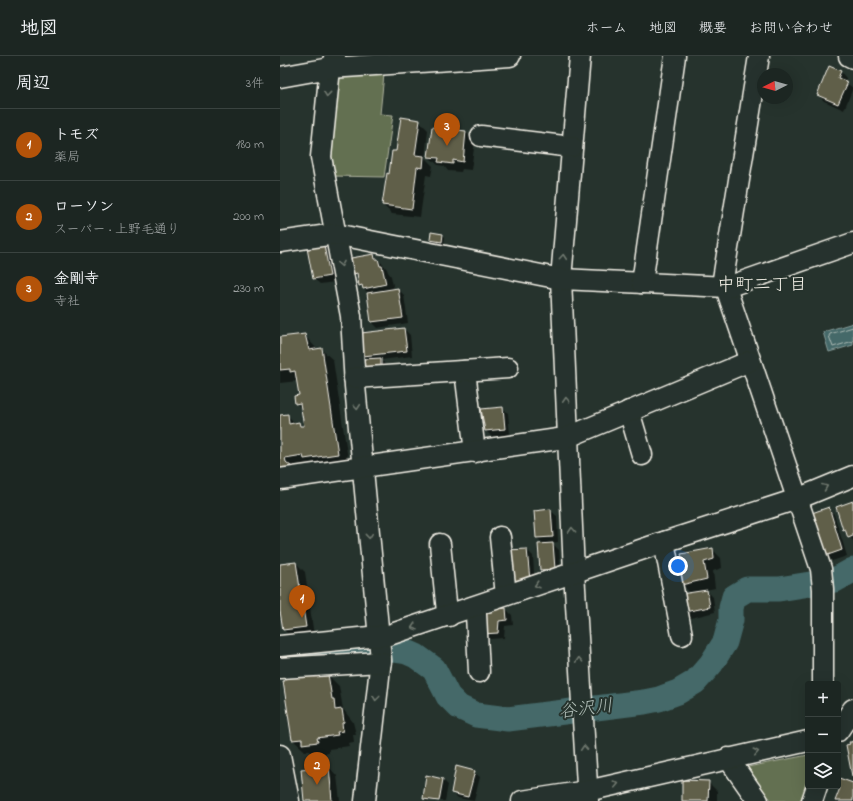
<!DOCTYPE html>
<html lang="ja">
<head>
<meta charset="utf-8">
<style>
  :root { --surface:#1c2622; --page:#29322f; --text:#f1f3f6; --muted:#a0a5a5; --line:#3a4340; --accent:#b45309 }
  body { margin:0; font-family:"Indie Flower","Klee One",sans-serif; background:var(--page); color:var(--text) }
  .controls { position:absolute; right:12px; bottom:12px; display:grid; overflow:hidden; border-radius:4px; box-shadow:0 4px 16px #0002 }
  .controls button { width:36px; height:36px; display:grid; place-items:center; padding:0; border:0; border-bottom:1px solid var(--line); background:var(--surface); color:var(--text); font:20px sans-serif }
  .compass { position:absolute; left:477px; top:12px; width:36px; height:36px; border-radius:50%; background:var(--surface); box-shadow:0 4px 16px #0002; rotate:265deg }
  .you { position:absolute; left:398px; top:510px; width:14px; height:14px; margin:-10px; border:3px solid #fff; border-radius:50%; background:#1a73e8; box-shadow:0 0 0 6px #1a73e833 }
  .badge { display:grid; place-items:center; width:26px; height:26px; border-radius:50%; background:var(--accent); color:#fff; font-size:13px; font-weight:700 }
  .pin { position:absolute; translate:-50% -33px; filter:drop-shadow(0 1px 2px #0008) }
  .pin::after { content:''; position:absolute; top:21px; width:14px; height:12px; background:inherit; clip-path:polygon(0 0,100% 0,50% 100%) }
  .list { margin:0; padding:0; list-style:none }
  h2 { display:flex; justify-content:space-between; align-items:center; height:52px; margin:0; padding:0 16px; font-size:17px }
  h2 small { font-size:13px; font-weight:400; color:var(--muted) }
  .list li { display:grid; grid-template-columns:26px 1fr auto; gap:12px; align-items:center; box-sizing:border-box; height:72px; padding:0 16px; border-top:1px solid var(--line) }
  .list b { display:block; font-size:15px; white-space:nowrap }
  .list p { margin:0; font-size:13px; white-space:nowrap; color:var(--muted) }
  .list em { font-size:13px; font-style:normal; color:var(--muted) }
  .icon { flex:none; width:22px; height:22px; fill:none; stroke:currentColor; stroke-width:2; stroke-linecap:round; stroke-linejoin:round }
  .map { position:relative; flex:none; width:573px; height:745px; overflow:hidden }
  header { display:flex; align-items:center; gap:24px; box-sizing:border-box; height:56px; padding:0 20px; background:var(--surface); border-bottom:1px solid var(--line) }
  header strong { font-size:19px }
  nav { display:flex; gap:22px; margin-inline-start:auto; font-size:14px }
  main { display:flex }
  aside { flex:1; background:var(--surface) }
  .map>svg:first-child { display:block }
  .green { fill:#637051; stroke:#acb09c }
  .water { fill:#446969; stroke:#8a9f9c }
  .shadow { fill:#0007 }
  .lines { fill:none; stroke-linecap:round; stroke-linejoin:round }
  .shore { stroke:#aebbb5; stroke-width:1 }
  .river { stroke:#446969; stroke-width:25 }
  .building { fill:#605e4a; stroke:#f4f1e8 }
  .minor-casing { stroke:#f4f1e8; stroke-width:23 }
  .minor { stroke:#26332d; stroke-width:20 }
  .oneway { stroke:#6e766e }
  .labels { text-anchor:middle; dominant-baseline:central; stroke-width:4; stroke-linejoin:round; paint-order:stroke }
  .neighbourhood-label { font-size:18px; fill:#f4f1e8; stroke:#26332d }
  .water-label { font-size:18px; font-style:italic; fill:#aebbb5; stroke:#26332d }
</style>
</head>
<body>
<header>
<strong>地図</strong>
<nav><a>ホーム</a><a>地図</a><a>概要</a><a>お問い合わせ</a></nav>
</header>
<main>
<aside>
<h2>周辺<small>3件</small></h2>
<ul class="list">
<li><span class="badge">1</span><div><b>トモズ</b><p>薬局</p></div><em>180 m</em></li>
<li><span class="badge">2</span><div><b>ローソン</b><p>スーパー · 上野毛通り</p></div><em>200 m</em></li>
<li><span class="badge">3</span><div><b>金剛寺</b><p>寺社</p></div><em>230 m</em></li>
</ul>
</aside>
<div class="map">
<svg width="573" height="745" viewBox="0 0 573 745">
  <rect width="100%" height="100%" fill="#26332d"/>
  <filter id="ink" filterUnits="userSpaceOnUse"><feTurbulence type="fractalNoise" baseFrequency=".025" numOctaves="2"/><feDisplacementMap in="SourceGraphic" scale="8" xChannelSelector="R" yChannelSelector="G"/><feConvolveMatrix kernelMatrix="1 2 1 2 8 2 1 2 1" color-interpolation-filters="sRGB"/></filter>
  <g filter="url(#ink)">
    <!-- green -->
    <g class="green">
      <polygon points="104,18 100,58 113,59 104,121 52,120 48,101 58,20"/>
      <polygon points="528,699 528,727 520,745 493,745 482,735 468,711"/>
    </g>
    <!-- water -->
    <polygon class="water" points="573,267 573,289 549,296 543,276"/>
    <!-- shadow -->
    <g class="shadow">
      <polygon points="561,16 566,22 565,26 573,32 564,54 544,45 538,39"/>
      <polygon points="139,65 148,74 145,102 153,110 151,120 146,119 140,161 112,158 103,149 110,119"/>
      <polygon points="153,72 186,76 195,85 191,114 182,113 181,116 168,115 164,110 158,109 149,101"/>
      <polygon points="163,179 165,181 164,188 154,187 151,184"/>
      <polygon points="44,190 50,196 55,226 40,228 34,223"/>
      <polygon points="94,199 107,213 108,216 111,220 114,234 118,233 124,239 128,267 98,272 92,266 88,237 80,229 78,221 75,217"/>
      <polygon points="124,273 130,279 132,300 101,304 106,309 107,322 84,300"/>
      <polygon points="25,280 37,293 41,293 53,304 69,410 5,425 0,404 0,360 7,359 16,368 19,367 23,371 25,371 22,353 16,347 20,340 18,325 0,327 0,282"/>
      <polygon points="222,352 228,357 230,378 212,381 206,375"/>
      <polygon points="573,446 573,485 564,473"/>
      <polygon points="548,452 554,458 567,500 552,505 546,499"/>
      <polygon points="271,455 277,460 278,486 272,487 279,494 281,518 267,519 261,513 264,488 257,482"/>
      <polygon points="432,493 441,502 442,512 433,515 435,532 426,534 433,541 435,556 411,562 405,556 411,538 402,528 404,506"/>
      <polygon points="247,494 253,500 255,531 238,533"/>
      <polygon points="16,507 25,516 34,580 13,583 4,574 0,551 0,509"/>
      <polygon points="226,553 232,559 233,569 225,570 224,582 210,583 204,577"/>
      <polygon points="48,619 59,630 63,653 73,666 76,678 73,678 74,686 68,687 69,690 49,693 49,697 35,699 30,695 25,695 13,684"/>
      <polygon points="49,711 57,720 60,745 25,745"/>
      <polygon points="194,716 200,721 194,745 178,742 172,736"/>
      <polygon points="162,723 168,729 165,745 146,745 144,742"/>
      <polygon points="428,726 437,735 437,745 403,745"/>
    </g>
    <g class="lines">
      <!-- shore -->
      <polyline class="shore" points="573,271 550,278 549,280 553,291 573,285"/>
      <!-- river -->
      <polyline class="river" points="0,601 114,594 127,596 136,600 154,613 168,640 179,651 196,659 228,663 364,646 379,643 398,636 415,626 431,608 445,586 451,564 451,552 454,541 467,533 499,533 555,524 573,514"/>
    </g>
    <!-- building -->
    <g class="building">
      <polygon points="549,10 561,15 558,22 568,26 558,48 537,39"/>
      <polygon points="121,61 140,64 135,99 144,100 143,112 137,111 132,153 102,149 107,117 109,118 112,95 116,95"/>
      <polygon points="152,71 186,75 183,106 173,104 173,108 158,106 159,102 148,101"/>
      <polygon points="151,176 163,178 162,186 150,184"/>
      <polygon points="44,189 50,220 33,223 27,192"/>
      <polygon points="94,198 95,203 98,203 100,210 102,210 106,228 83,233 82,229 79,230 77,217 74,218 71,202"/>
      <polygon points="118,232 123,262 91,266 87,237"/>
      <polygon points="124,272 127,295 83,300 81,277"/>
      <polygon points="25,278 29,294 42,292 58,398 24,403 23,399 5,402 6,406 12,411 0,413 0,359 8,358 9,368 19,366 20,370 24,370 20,347 15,348 14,340 19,339 15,315 10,316 10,313 0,314 0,281"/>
      <polygon points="101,302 101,316 83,317 83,303"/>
      <polygon points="223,351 225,373 205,375 201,353"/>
      <polygon points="573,445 573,480 568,482 565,473 563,474 556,451"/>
      <polygon points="549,451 562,494 545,500 532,457"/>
      <polygon points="271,453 273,481 256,482 254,455"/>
      <polygon points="273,487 275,513 260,514 258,488"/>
      <polygon points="433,492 434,503 424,506 427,523 401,529 397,506 403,506 401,498"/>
      <polygon points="247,493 250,525 232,528 227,494"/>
      <polygon points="16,506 26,571 3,574 0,555 0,508"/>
      <polygon points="427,534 430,551 404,556 401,538"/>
      <polygon points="226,552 227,564 219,565 218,577 203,578 201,555"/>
      <polygon points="48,618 52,643 54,643 55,654 62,653 64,666 62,667 63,675 57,676 58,679 37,682 38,686 22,688 22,683 12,684 3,625 5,625 4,621"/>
      <polygon points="572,685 573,685 573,719 572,720 566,689 570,688 569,686 572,686"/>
      <polygon points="49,710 52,745 24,745 21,713"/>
      <polygon points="176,710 195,715 188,741 171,737"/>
      <polygon points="146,719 163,723 159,745 143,743"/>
      <polygon points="559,722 573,727 573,745 555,745 560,732 556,730 558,730"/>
      <polygon points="402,724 429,725 428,745 402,745"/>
    </g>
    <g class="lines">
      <!-- minor casing -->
      <g class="minor-casing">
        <g id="minor">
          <polyline points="55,0 50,12 41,101 71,260 75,330 101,603 85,745"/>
          <polyline points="300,0 281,223 294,516 308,745"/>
          <polyline points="479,0 443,223 541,513 543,533 543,628"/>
          <polyline points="569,0 573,2"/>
          <polyline points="0,21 50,12 230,0"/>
          <polyline points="201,80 292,91"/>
          <polyline points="0,186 55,178 281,223 447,231 573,187"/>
          <polyline points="362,227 395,0"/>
          <polyline points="185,315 195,396"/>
          <polyline points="74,322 228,312"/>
          <polyline points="349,355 362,399"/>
          <polyline points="0,423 278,383 288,381 470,305"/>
          <polyline points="220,481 225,530 227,538"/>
          <polyline points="384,486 402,579"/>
          <polyline points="160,488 167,556 169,560"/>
          <polyline points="193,551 196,558 199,616"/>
          <polyline points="0,590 109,579 384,486 517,443 573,420"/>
          <polyline points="0,612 101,606"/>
          <polyline points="558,675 573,653"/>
          <polyline points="0,699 9,745"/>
          <polyline points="448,702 478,745"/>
          <polyline points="242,745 307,735 528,685"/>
          <polyline points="532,745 537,730"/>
        </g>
      </g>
      <!-- minor -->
      <use href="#minor" class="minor"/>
    </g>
    <!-- one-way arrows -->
    <defs><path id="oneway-chevron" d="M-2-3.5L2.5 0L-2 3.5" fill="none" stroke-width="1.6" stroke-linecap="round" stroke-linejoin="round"/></defs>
    <g class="oneway">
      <use href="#oneway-chevron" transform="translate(47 38) rotate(96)"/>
      <use href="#oneway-chevron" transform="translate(283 201) rotate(-85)"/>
      <use href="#oneway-chevron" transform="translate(61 208) rotate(79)"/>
      <use href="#oneway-chevron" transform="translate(286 344) rotate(-93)"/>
      <use href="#oneway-chevron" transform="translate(77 351) rotate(85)"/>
      <use href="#oneway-chevron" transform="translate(545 431) rotate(-22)"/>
      <use href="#oneway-chevron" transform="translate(292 474) rotate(-93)"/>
      <use href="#oneway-chevron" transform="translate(89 480) rotate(84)"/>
      <use href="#oneway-chevron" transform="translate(257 529) rotate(162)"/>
      <use href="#oneway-chevron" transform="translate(134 571) rotate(162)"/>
      <use href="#oneway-chevron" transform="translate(299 604) rotate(-93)"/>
      <use href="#oneway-chevron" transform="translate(96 642) rotate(97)"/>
      <use href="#oneway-chevron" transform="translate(304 692) rotate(-93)"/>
      <use href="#oneway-chevron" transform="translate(476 696) rotate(-13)"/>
      <use href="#oneway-chevron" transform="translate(336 728) rotate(-13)"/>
    </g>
  </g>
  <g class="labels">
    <!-- neighbourhood labels -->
    <g class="neighbourhood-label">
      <text x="482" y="230">中町二丁目</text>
    </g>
    <!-- water labels -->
    <g class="water-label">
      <text transform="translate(306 654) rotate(-7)">谷沢川</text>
    </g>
  </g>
</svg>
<div class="controls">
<button>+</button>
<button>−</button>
<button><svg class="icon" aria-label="layers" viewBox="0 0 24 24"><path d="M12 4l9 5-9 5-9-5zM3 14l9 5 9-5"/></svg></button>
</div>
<svg class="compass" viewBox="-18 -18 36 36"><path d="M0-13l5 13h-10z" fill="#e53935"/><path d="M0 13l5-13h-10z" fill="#a0a5a5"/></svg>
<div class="you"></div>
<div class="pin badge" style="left:22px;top:562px">1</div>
<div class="pin badge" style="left:37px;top:729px">2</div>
<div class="pin badge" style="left:167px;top:90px">3</div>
</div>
</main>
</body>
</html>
